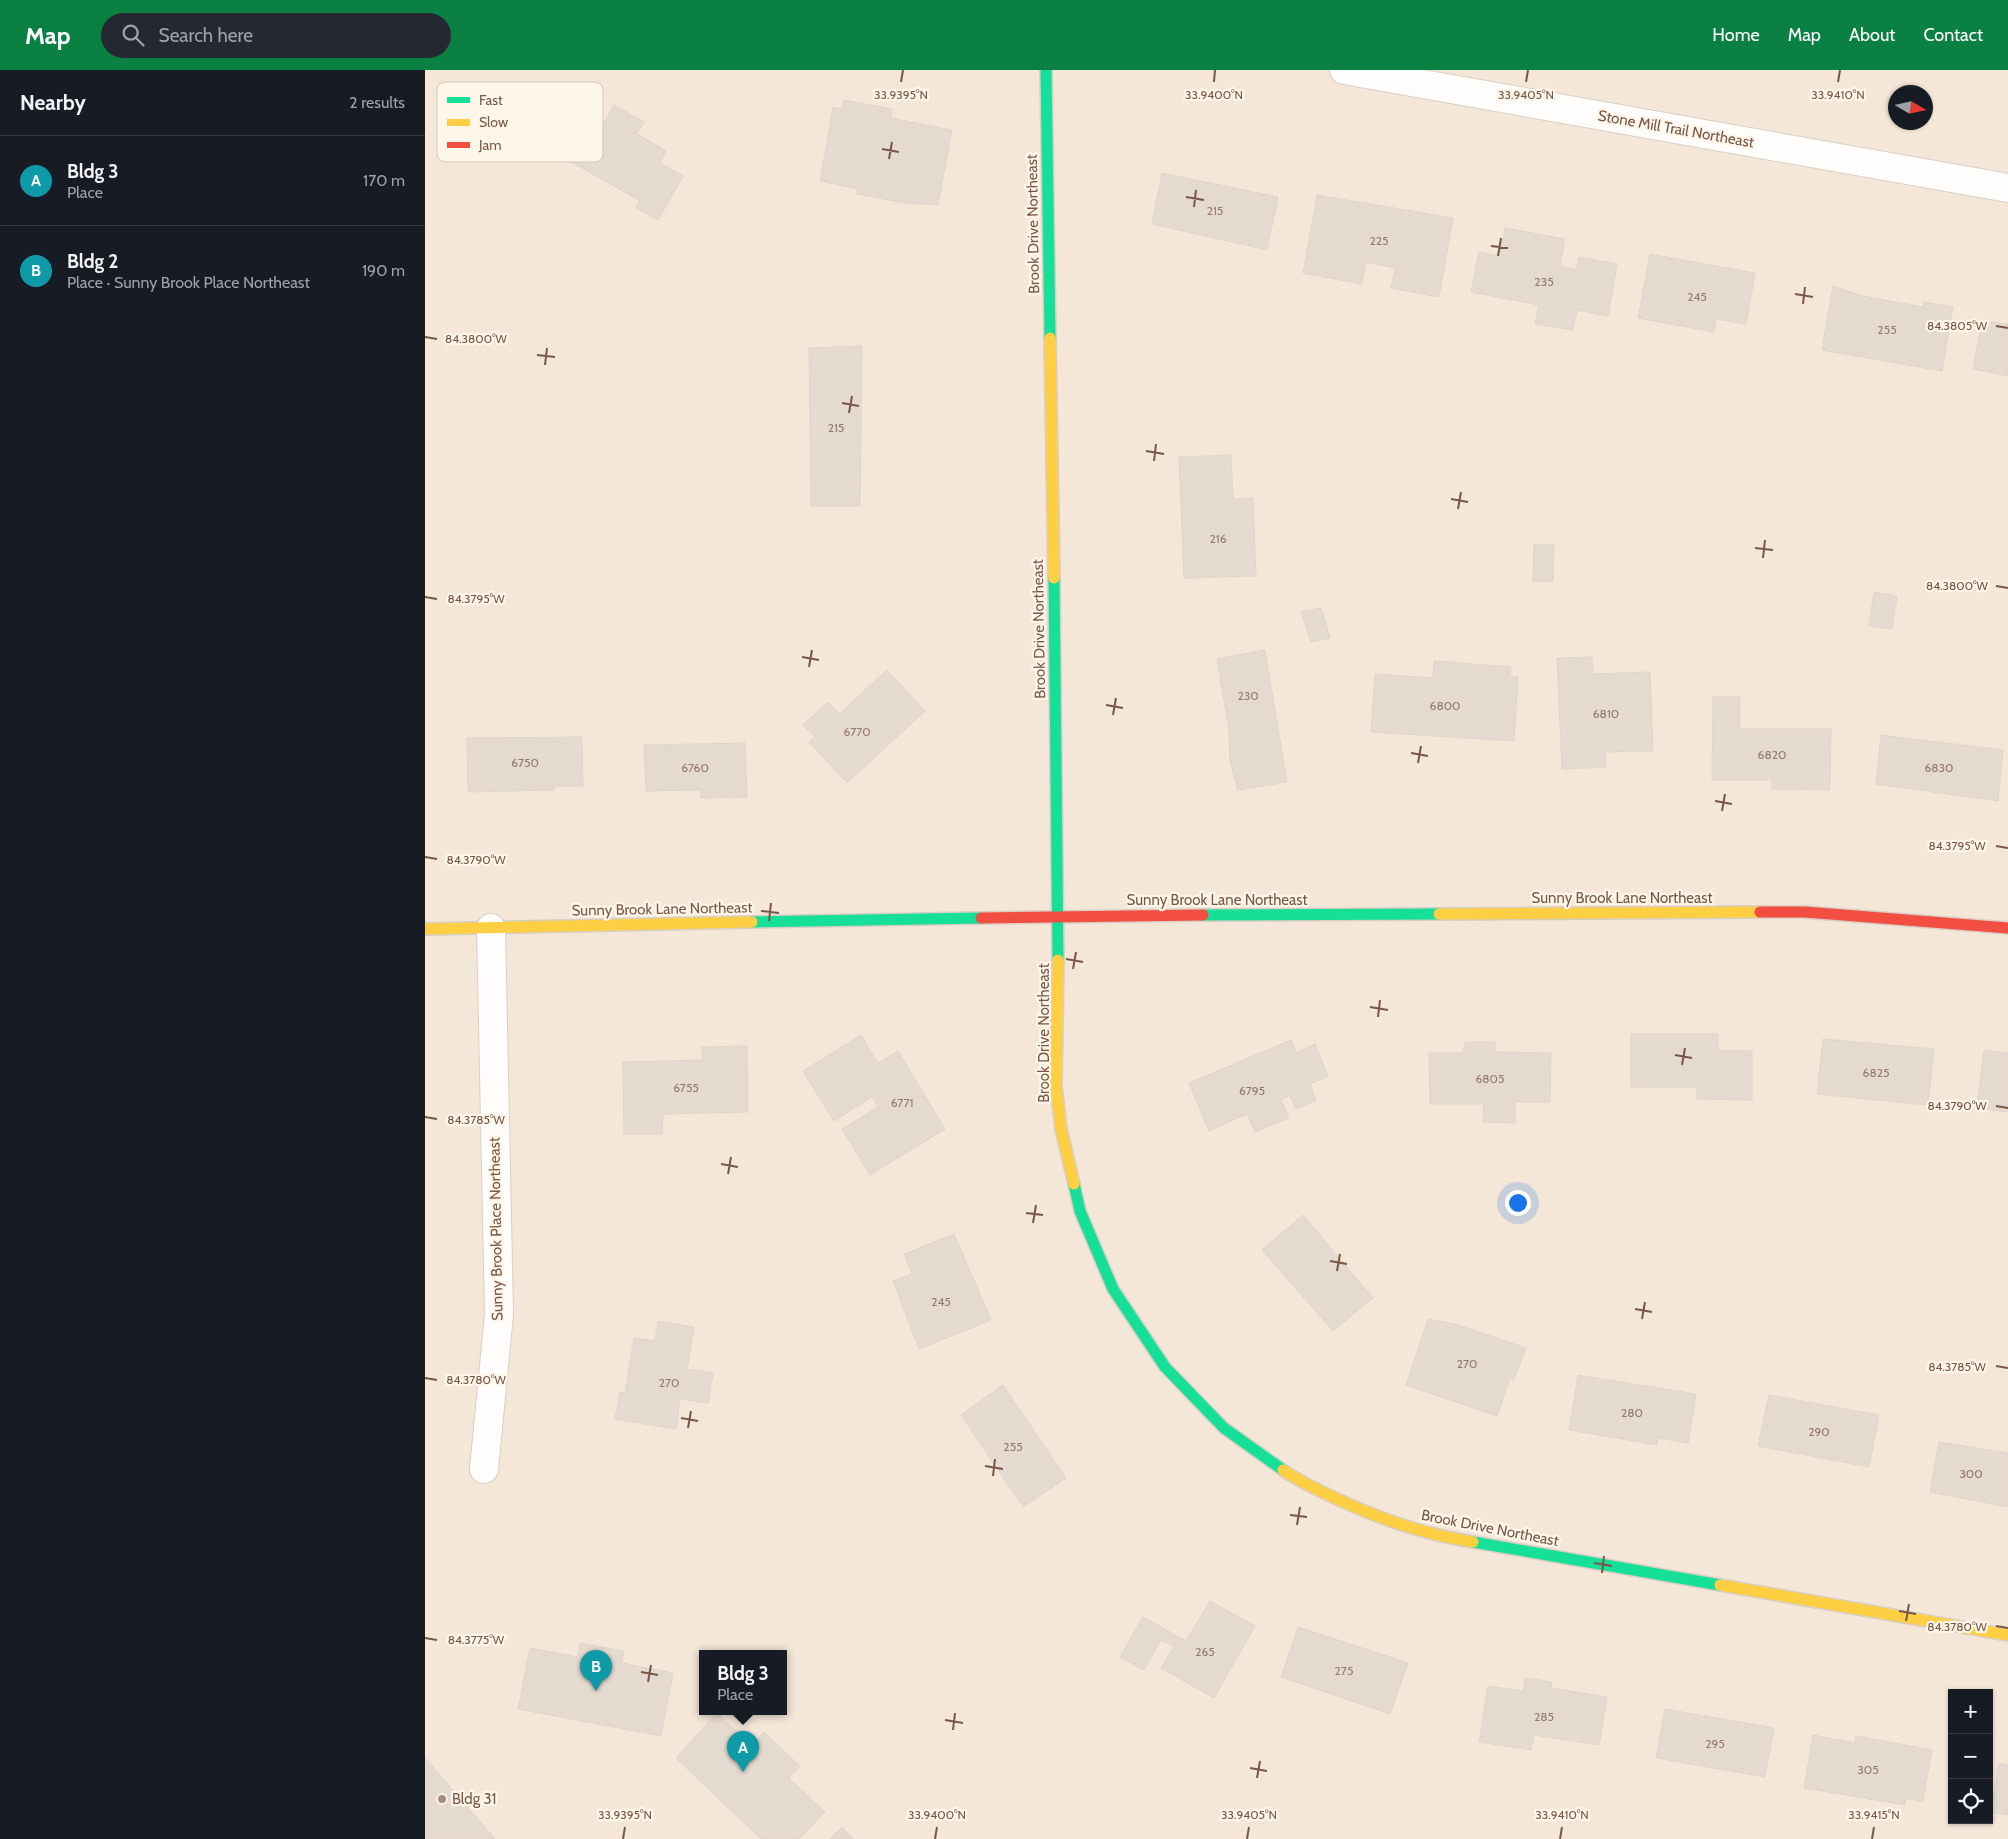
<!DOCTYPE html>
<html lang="en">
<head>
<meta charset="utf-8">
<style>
  :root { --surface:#171b24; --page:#242831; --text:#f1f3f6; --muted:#9ea1a6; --line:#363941; --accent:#0b8043 }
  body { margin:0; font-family:Cabin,sans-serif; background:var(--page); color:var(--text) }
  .controls { position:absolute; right:15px; bottom:15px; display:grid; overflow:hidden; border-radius:0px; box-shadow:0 1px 4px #0004 }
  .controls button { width:45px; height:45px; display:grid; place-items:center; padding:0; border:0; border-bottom:1px solid var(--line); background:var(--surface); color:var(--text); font:25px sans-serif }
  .compass { position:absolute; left:1463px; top:15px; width:45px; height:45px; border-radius:50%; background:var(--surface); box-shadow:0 1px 4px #0004; rotate:99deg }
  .you { position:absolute; left:1092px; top:1132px; width:18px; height:18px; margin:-12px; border:4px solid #fff; border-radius:50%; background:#1a73e8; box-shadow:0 0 0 8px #1a73e833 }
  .badge { display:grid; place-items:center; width:32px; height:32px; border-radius:50%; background:var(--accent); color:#fff; font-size:16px; font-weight:700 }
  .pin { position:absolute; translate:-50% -41px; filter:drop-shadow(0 1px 2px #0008) }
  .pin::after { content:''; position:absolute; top:26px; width:18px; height:15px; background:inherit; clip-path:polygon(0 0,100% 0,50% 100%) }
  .popup { position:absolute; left:274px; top:1580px; width:88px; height:65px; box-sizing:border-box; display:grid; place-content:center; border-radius:0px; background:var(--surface); filter:drop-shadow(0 1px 4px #0005); font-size:16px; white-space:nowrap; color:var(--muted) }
  .popup b { font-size:19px; color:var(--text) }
  .popup::after { content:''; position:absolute; left:50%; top:100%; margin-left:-10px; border:10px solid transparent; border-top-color:var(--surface) }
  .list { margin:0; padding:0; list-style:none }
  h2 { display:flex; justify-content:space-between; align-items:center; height:65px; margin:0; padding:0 20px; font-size:21px }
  h2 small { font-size:16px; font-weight:400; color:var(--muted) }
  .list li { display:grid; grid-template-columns:32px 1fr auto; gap:15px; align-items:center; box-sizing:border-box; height:90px; padding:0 20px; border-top:1px solid var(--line) }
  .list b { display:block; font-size:19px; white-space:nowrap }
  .list p { margin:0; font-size:16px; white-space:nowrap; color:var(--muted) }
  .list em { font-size:16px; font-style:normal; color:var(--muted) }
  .icon { flex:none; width:28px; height:28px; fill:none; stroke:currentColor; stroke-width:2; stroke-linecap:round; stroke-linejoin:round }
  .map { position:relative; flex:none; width:1583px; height:1769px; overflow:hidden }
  header { display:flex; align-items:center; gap:30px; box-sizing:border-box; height:70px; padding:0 25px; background:var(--accent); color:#fff }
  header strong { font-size:24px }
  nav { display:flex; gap:28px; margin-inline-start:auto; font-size:18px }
  .search { width:350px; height:45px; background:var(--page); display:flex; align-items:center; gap:12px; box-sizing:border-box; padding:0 18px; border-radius:28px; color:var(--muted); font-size:19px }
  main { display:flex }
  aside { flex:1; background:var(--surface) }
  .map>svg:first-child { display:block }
  .residential { fill:#f4e7d8; fill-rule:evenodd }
  .building { fill:#e5dacf; stroke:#e1d4ca }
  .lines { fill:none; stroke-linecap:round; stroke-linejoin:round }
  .street-casing { stroke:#d9cfc6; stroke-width:30 }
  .fast-casing { stroke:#d9cec4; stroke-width:14 }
  .slow-casing { stroke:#d9cec4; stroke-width:14 }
  .jam-casing { stroke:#d9cec4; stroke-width:14 }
  .street { stroke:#fefdfc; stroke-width:28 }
  .fast { stroke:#16e098; stroke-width:11 }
  .slow { stroke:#ffcf43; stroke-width:11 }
  .jam { stroke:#f24e42; stroke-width:11 }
  .ticks { fill:none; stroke:#785746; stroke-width:2 }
  .poi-dot { fill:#a58d7f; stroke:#fff6ea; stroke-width:2 }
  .labels { text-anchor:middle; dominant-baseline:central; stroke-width:4.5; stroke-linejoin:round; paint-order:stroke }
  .number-label { font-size:12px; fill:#957a6a }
  .street-label { font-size:15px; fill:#785746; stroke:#fff6ea }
  .poi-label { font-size:15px; fill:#785746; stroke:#fff6ea; text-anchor:start }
  .key { fill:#fff6ea; stroke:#d6c6b9; stroke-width:1 }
  .key-label { font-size:14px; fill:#785746 }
  .ticks-label { font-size:12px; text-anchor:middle; fill:#785746; stroke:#fff6ea; stroke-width:4.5; stroke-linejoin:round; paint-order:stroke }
</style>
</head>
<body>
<header>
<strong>Map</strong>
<div class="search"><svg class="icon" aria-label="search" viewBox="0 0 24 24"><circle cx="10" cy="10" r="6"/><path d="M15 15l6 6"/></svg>Search here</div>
<nav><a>Home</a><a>Map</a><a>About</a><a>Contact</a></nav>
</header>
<main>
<aside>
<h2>Nearby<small>2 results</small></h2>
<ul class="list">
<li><span class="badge" style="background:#0f9aa8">A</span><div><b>Bldg 3</b><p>Place</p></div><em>170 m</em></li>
<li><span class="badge" style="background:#0f9aa8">B</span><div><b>Bldg 2</b><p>Place · Sunny Brook Place Northeast</p></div><em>190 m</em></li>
</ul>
</aside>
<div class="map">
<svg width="1583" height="1769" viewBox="0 0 1583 1769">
  <rect width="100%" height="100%" fill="#f8f2e8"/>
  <!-- residential -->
  <path class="residential" d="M0,0H1583V1769H0ZM1470,22H1500V52H1470ZM278,1583H358V1641H278ZM1527,1623H1564V1750H1527Z"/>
  <!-- building -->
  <g class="building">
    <polygon points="419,30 467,39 466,48 527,60 513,135 481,133 432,124 433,119 395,111 408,37 417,39"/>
    <polygon points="189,35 219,52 212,64 241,81 235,93 258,106 233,150 211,138 215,131 117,75 136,42 166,59 160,69 168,73"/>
    <polygon points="737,103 853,127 842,180 727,154"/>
    <polygon points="892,125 1028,148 1014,227 966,218 970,198 941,192 937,214 878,203"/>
    <polygon points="1080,158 1140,169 1135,196 1151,200 1154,187 1192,194 1183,246 1152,240 1148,260 1110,254 1114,235 1046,222 1054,182 1074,186"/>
    <polygon points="1225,184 1330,203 1321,254 1291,249 1289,262 1213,248"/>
    <polygon points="1408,216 1438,226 1498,237 1499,232 1528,237 1517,301 1397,280"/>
    <polygon points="1557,251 1583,254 1583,306 1548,299"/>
    <polygon points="437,276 435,436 386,436 384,278"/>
    <polygon points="806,385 808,429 828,428 831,506 759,508 754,387"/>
    <polygon points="1109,474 1129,475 1128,511 1108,511"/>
    <polygon points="1449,522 1472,526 1467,559 1444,556"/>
    <polygon points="896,538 905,568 886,572 876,542"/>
    <polygon points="840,580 862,712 813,720 805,692 804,661 792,589"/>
    <polygon points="1167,587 1168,604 1225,602 1228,681 1181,682 1181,697 1137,699 1132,588"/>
    <polygon points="1009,591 1086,597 1085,607 1093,607 1089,671 946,662 950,604 1008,608"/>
    <polygon points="462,600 500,641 422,713 384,672 390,667 378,655 403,632 414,644"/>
    <polygon points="1288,627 1315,627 1315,659 1406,659 1405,720 1347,719 1347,710 1287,710"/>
    <polygon points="1456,665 1578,680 1573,731 1451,714"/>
    <polygon points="157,667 158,716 130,716 129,720 43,722 42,668"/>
    <polygon points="320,673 322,727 276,728 275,720 221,721 219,675"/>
    <polygon points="1206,964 1293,964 1293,981 1327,981 1327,1030 1272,1029 1272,1017 1206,1017"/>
    <polygon points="436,965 453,993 473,981 520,1059 445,1105 417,1059 453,1037 447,1027 409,1051 378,1001"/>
    <polygon points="1398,969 1509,979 1503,1035 1392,1024"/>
    <polygon points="866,970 871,983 890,974 903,1006 885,1014 891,1030 871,1039 865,1026 856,1029 864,1048 830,1062 822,1044 784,1061 764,1013"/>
    <polygon points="1040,972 1070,972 1070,982 1126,983 1125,1032 1090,1032 1090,1053 1058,1052 1059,1034 1005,1034 1004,983 1038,983"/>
    <polygon points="322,976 323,1042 238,1044 237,1064 199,1064 198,992 277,990 277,977"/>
    <polygon points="1559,980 1583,983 1583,1042 1552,1038"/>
    <polygon points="878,1145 948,1228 908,1261 837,1180"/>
    <polygon points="529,1164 566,1250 494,1279 468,1211 487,1204 479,1184"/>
    <polygon points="1003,1249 1030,1254 1101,1278 1089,1309 1085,1308 1072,1346 981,1315"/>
    <polygon points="233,1251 269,1257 262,1299 288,1303 283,1333 255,1329 251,1359 190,1349 195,1322 200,1323 209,1268 230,1271"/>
    <polygon points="1153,1305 1271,1324 1263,1373 1233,1368 1232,1375 1144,1360"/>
    <polygon points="578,1315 641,1408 598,1437 536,1345"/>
    <polygon points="1344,1325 1454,1345 1444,1397 1333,1376"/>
    <polygon points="1514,1372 1583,1383 1583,1437 1505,1422"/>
    <polygon points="785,1531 830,1556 789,1628 736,1598 749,1576 736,1570 719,1600 695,1587 718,1547 761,1571"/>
    <polygon points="873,1557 983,1593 965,1644 856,1607"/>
    <polygon points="155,1573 199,1581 197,1593 248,1603 236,1666 93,1639 105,1578 153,1587"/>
    <polygon points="1100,1608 1127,1612 1126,1618 1182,1627 1174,1675 1109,1665 1106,1680 1054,1672 1063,1616 1098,1621"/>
    <polygon points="1240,1639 1349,1658 1340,1707 1231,1688"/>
    <polygon points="292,1643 327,1676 339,1662 375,1696 364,1708 400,1742 374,1769 336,1769 251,1688"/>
    <polygon points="1388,1665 1430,1673 1431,1666 1507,1680 1498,1732 1481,1728 1480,1735 1379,1718"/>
    <polygon points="0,1688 70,1769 0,1769"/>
    <polygon points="1574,1693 1583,1695 1583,1745 1566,1742"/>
    <polygon points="417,1757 429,1769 405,1769"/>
  </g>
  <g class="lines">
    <!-- street casing -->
    <g class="street-casing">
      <g id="street">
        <polyline points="919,0 1583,118"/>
        <polyline points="59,1399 74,1244 66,858"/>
      </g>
    </g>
    <!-- fast casing -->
    <g class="fast-casing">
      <g id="fast">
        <polyline points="621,0 625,268"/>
        <polyline points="629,508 633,890"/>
        <polyline points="778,845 1014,844"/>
        <polyline points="327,852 556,848"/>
        <polyline points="649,1114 655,1141 688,1219 740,1297 799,1358 858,1400"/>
        <polyline points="1048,1472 1295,1515"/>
      </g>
    </g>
    <!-- slow casing -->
    <g class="slow-casing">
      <g id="slow">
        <polyline points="625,268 629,508"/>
        <polyline points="1014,844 1335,842"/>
        <polyline points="0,859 327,852"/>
        <polyline points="633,890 631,1016 636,1059 649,1114"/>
        <path d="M858,1400C875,1412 893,1420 912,1429C958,1450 998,1464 1048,1472"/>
        <polyline points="1295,1515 1583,1565"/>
      </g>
    </g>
    <!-- jam casing -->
    <g class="jam-casing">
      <g id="jam">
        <polyline points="1335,842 1380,842 1583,858"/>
        <polyline points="556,848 778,845"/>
      </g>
    </g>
    <!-- street -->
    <use href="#street" class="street"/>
    <!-- fast -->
    <use href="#fast" class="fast"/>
    <!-- slow -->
    <use href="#slow" class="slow"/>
    <!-- jam -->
    <use href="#jam" class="jam"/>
  </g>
  <!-- ticks -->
  <path class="ticks" d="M476,12L478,0M789,12L790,0M1101,12L1103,0M1413,12L1415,0M457,79L474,82M464,89L467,72M761,127L779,130M769,137L771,120M1066,176L1083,178M1073,186L1076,168M1370,224L1388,227M1378,234L1380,217M1571,256L1583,258M0,267L12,269M112,285L130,287M120,295L122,278M417,333L434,336M424,343L427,326M721,381L739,384M729,391L731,374M1026,429L1043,432M1033,439L1036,422M1330,478L1348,480M1338,488L1340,470M1571,516L1583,518M0,527L12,529M377,587L394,590M384,597L387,580M681,635L698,638M688,645L691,628M986,683L1003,686M993,693L996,676M1290,731L1307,734M1297,741L1300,724M1571,776L1583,778M0,787L12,789M336,841L354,843M344,851L346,833M641,889L658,892M648,899L651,882M945,937L963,940M953,947L955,930M1250,985L1267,988M1257,995L1260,978M1571,1036L1583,1038M0,1047L12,1049M296,1094L313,1097M303,1104L306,1087M601,1143L618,1145M608,1153L611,1135M905,1191L922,1194M912,1201L915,1184M1210,1239L1227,1242M1217,1249L1220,1232M1571,1296L1583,1298M0,1308L12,1310M256,1348L273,1351M263,1358L266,1341M560,1396L578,1399M568,1406L570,1389M865,1445L882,1447M872,1455L875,1437M1169,1493L1187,1496M1177,1503L1179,1486M1474,1541L1491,1544M1481,1551L1484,1534M1571,1556L1583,1558M0,1568L12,1570M216,1602L233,1605M223,1612L226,1595M520,1650L538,1653M528,1660L530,1643M825,1698L842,1701M832,1708L835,1691M198,1769L200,1757M510,1769L512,1757M822,1769L824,1757M1135,1769L1137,1757M1447,1769L1449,1757"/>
  <!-- markers -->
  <circle class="poi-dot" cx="17" cy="1729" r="5"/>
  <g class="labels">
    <!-- number labels -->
    <g class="number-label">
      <text x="790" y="140">215</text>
      <text x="954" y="170">225</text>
      <text x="1119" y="211">235</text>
      <text x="1272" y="226">245</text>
      <text x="1462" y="259">255</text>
      <text x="411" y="357">215</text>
      <text x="793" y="468">216</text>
      <text x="823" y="625">230</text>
      <text x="1020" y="635">6800</text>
      <text x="1181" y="643">6810</text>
      <text x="432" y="661">6770</text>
      <text x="1347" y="684">6820</text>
      <text x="100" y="692">6750</text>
      <text x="270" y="697">6760</text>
      <text x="1514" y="697">6830</text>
      <text x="1451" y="1002">6825</text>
      <text x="1065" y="1008">6805</text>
      <text x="261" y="1017">6755</text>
      <text x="827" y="1020">6795</text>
      <text x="477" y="1032">6771</text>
      <text x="516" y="1231">245</text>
      <text x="1042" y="1293">270</text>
      <text x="244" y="1312">270</text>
      <text x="1207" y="1342">280</text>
      <text x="1394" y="1361">290</text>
      <text x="588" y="1376">255</text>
      <text x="1546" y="1403">300</text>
      <text x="780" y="1581">265</text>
      <text x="919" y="1600">275</text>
      <text x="1119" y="1646">285</text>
      <text x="1290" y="1673">295</text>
      <text x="1443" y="1699">305</text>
    </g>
    <!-- street labels -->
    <g class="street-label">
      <text transform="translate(1251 59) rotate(10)">Stone Mill Trail Northeast</text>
      <text transform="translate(608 154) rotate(-91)">Brook Drive Northeast</text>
      <text transform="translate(614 559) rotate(-91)">Brook Drive Northeast</text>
      <text x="1197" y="828">Sunny Brook Lane Northeast</text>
      <text x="792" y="830">Sunny Brook Lane Northeast</text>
      <text transform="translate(237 839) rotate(-1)">Sunny Brook Lane Northeast</text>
      <text transform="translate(619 963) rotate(-90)">Brook Drive Northeast</text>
      <text transform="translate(71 1159) rotate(-91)">Sunny Brook Place Northeast</text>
      <text transform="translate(1065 1458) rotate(11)">Brook Drive Northeast</text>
    </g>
    <!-- poi labels -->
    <g class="poi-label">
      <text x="27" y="1729">Bldg 31</text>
    </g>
  </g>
  <!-- legend -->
  <rect x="12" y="12" width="166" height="80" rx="8" class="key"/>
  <rect x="22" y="27" width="23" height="6" fill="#16e098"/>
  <rect x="22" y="49" width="23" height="7" fill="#ffcf43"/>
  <rect x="22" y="72" width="23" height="6" fill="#f24e42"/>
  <g class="key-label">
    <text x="54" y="35">Fast</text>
    <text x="54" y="57">Slow</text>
    <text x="54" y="80">Jam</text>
  </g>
  <g class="ticks-label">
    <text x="789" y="29">33.9400°N</text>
    <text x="1101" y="29">33.9405°N</text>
    <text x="476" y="29">33.9395°N</text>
    <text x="1413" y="29">33.9410°N</text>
    <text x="1532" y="260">84.3805°W</text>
    <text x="51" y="273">84.3800°W</text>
    <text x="1532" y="520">84.3800°W</text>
    <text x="51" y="533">84.3795°W</text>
    <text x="1532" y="780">84.3795°W</text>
    <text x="51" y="794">84.3790°W</text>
    <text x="1532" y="1040">84.3790°W</text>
    <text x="51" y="1054">84.3785°W</text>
    <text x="1532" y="1301">84.3785°W</text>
    <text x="51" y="1314">84.3780°W</text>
    <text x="1532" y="1561">84.3780°W</text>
    <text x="51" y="1574">84.3775°W</text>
    <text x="200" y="1749">33.9395°N</text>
    <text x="512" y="1749">33.9400°N</text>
    <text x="824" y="1749">33.9405°N</text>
    <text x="1137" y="1749">33.9410°N</text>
    <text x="1449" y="1749">33.9415°N</text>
  </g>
</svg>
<div class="controls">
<button>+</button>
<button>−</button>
<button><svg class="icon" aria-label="locate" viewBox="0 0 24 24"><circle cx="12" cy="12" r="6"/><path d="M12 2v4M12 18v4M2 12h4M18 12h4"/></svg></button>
</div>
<svg class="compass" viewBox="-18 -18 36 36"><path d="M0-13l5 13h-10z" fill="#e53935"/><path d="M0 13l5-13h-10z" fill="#9ea1a6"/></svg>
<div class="you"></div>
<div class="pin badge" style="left:318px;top:1702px;background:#0f9aa8">A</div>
<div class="popup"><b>Bldg 3</b>Place</div>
<div class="pin badge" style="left:171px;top:1621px;background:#0f9aa8">B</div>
</div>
</main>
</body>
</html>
